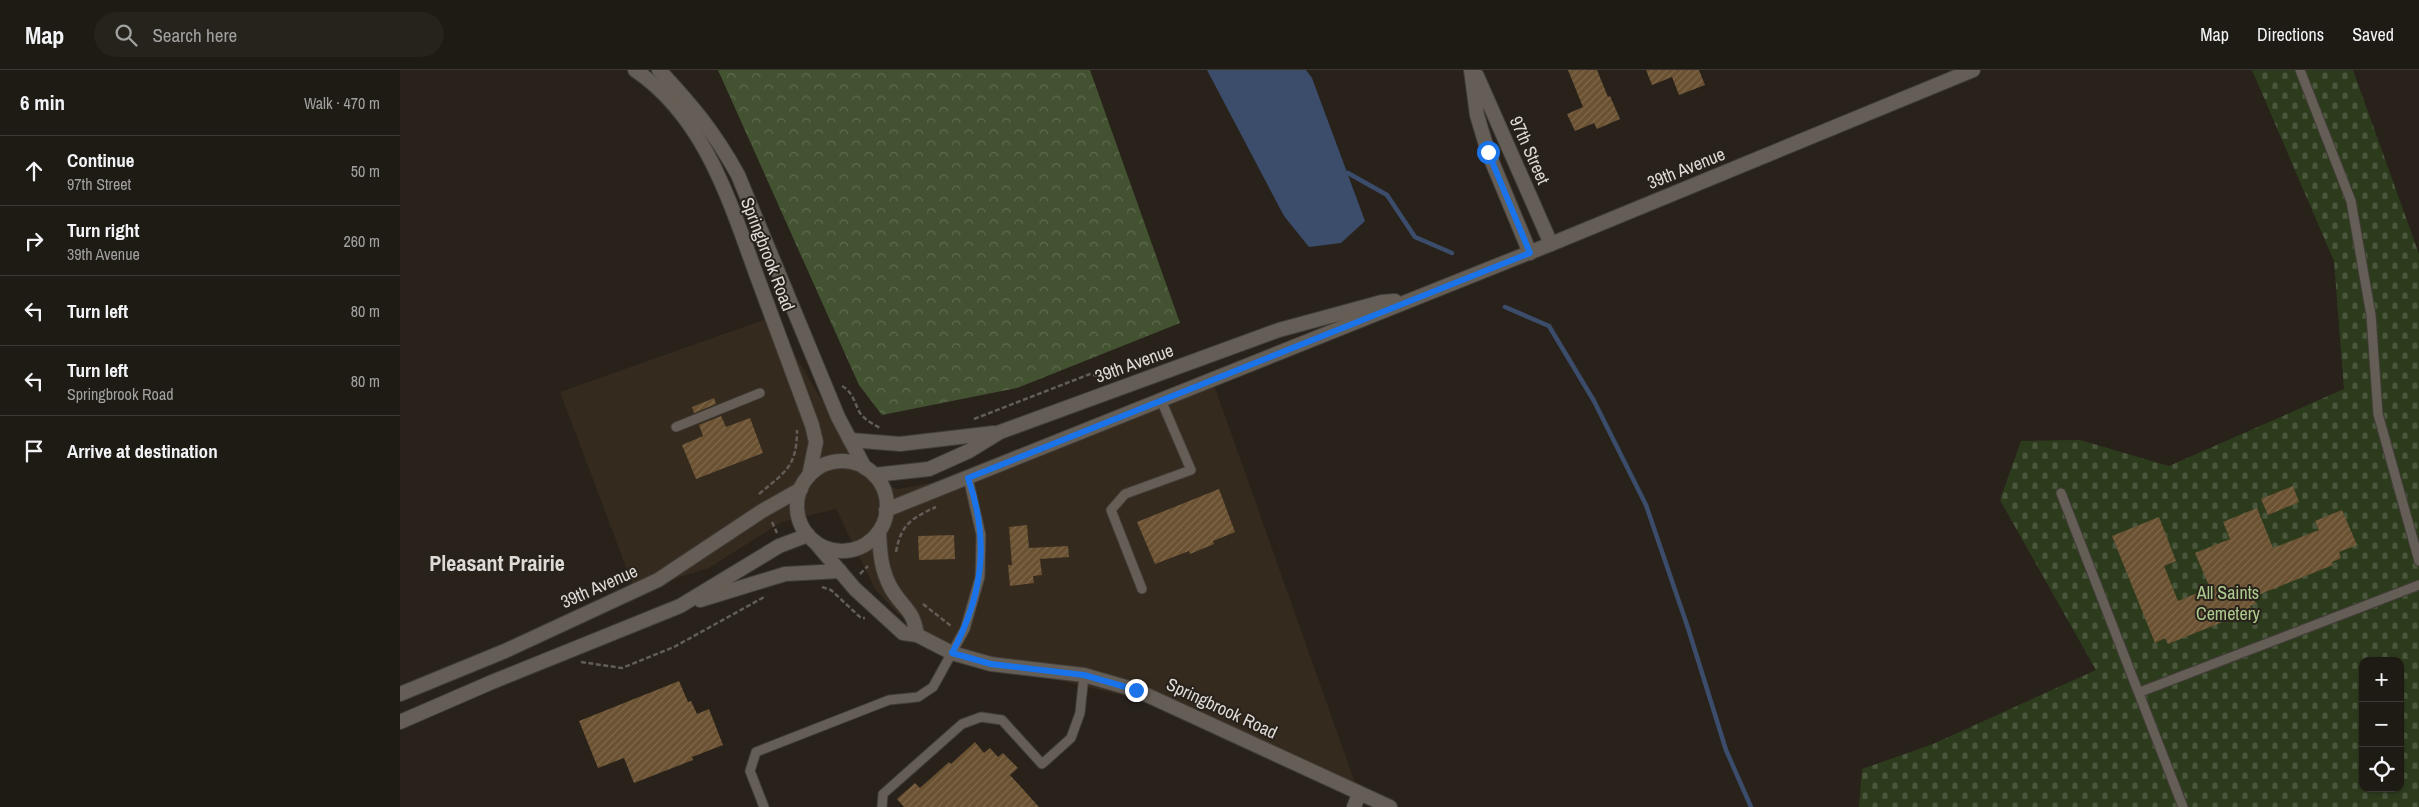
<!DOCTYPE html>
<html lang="en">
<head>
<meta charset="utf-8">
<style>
  :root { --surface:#1e1a14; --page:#26231d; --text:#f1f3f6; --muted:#a1a1a0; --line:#3c3834 }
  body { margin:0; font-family:"Archivo Narrow",sans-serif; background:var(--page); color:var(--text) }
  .controls { position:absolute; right:15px; bottom:15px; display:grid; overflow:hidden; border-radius:10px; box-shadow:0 1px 4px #0004 }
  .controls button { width:45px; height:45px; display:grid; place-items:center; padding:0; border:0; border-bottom:1px solid var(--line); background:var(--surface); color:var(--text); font:25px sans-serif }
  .stop { position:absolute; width:15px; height:15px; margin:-11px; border:4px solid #1a73e8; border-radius:50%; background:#fff }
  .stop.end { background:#1a73e8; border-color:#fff; box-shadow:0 1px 5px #0008 }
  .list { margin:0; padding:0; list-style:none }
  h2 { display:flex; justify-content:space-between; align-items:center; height:65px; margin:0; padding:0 20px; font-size:21px }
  h2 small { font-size:16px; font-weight:400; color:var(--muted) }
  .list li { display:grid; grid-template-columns:32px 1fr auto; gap:15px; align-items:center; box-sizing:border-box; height:70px; padding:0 20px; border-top:1px solid var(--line) }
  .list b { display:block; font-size:19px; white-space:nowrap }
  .list p { margin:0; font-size:16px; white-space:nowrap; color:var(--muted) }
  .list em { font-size:16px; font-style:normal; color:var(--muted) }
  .icon { flex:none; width:28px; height:28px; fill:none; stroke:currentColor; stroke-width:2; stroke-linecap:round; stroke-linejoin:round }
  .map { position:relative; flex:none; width:2019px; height:737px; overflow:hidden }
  header { display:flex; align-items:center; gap:30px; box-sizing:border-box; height:70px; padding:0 25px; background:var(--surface); border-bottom:1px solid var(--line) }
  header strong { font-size:24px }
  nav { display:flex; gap:28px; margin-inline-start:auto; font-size:18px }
  .search { width:350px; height:45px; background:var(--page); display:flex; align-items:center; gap:12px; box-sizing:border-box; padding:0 18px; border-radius:28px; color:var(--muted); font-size:19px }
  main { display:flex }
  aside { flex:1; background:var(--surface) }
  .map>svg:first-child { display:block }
  .built { fill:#342a1e }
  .forest { fill:url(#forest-crowns) }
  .cemetery { fill:url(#cemetery-stones); fill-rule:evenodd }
  .water { fill:#3c4c6b }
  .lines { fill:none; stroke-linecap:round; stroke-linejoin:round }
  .stream { stroke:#3c4c6b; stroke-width:4.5 }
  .building { fill:url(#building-hatch) }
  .service-casing { stroke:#423d38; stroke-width:11 }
  .minor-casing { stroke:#423d38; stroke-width:16 }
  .tertiary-casing { stroke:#423d38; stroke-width:16 }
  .secondary-casing { stroke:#423d38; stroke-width:16 }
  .path { stroke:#635d57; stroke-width:2.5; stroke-dasharray:5 2.5; stroke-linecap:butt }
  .service { stroke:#655e56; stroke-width:9 }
  .minor { stroke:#655e56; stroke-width:14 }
  .tertiary { stroke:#655e56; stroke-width:14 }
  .secondary { stroke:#655e56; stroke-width:14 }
  .route { stroke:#1a73e8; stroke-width:6 }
  .labels { text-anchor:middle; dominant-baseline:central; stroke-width:4; stroke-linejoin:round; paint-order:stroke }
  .street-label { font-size:18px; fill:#dedad6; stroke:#28221b }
  .park-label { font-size:18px; fill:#aecb8f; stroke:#28221b }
  .district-label { font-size:22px; font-weight:bold; fill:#dedad6; stroke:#28221b }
</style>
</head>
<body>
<header>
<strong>Map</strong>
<div class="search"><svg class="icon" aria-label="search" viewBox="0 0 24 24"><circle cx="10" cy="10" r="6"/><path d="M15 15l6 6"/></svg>Search here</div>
<nav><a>Map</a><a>Directions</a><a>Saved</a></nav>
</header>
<main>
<aside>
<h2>6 min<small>Walk · 470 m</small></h2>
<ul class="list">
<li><svg class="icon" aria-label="ahead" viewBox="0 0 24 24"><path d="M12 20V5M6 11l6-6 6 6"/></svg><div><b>Continue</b><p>97th Street</p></div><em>50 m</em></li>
<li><svg class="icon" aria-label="right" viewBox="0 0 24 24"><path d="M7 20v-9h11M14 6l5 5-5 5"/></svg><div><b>Turn right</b><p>39th Avenue</p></div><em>260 m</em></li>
<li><svg class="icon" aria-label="left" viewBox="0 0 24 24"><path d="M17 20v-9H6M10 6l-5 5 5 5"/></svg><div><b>Turn left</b></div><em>80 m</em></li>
<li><svg class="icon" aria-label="left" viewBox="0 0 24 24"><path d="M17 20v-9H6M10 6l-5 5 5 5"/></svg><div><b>Turn left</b><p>Springbrook Road</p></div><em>80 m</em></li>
<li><svg class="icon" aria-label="arrive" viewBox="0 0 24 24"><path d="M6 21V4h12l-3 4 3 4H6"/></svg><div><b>Arrive at destination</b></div></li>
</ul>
</aside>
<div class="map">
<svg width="2019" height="737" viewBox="0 0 2019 737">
  <defs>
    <pattern id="forest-crowns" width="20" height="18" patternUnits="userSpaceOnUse" patternTransform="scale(1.25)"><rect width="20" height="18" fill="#435331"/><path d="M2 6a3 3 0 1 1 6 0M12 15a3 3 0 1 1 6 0" fill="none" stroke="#5e6b4e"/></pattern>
    <pattern id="cemetery-stones" width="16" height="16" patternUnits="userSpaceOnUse" patternTransform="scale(1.25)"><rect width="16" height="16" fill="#2d3b1d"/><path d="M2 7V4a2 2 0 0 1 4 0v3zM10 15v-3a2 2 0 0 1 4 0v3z" fill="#4b573d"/></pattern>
    <pattern id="building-hatch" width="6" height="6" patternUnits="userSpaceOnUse" patternTransform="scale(1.25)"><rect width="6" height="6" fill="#6a5131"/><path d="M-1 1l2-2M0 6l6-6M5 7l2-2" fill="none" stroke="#7f694e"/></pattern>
  </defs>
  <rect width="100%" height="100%" fill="#28221b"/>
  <!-- built -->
  <polygon class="built" points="372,247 470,410 498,419 579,404 812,309 959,724 786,641 560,586 498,544 475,519 436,439 382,452 309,498 235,521 160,322"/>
  <!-- forest -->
  <polygon class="forest" points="318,0 690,0 780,253 617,318 482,345 459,315"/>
  <!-- cemetery -->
  <path class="cemetery" d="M1852,0H1953L2019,184V737H1459L1462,699L1533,674L1696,600L1600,430L1621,371L1680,370L1769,396L1944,319L1934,191ZM1963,591H2000V718H1963Z"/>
  <!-- water -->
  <polygon class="water" points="807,0 906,0 912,8 965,151 941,173 909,177 884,146"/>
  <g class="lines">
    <!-- stream -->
    <g class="stream">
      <polyline points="942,102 948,103 987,125 1015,167 1052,183"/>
      <polyline points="1105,237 1149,256 1194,331 1246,435 1288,558 1326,680 1351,737"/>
    </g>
  </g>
  <!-- building -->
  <g class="building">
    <polygon points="1168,0 1197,0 1208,27 1210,26 1220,49 1197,59 1194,53 1175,61 1167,44 1183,37"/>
    <polygon points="1246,0 1299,0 1305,15 1279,25 1272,7 1252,15"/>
    <polygon points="314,328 316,334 294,343 292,337"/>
    <polygon points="321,346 326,357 350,348 363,383 296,409 282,375 303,366 299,355"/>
    <polygon points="1893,416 1899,432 1868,445 1861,429"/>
    <polygon points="819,419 835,462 813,471 814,474 790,484 789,481 755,494 737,452"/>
    <polygon points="1857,438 1873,478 1919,460 1915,451 1942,440 1957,475 1939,482 1941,488 1932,492 1933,495 1853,527 1856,534 1850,536 1852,540 1768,574 1765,568 1755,573 1712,466 1759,447 1776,491 1764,496 1778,531 1810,518 1795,483 1830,469 1823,452"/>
    <polygon points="627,455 629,478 668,476 669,487 640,489 642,505 633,506 634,513 610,516 608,495 612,495 609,457"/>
    <polygon points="554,465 555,489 519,490 518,466"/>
    <polygon points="279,611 288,632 291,631 297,644 309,639 323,675 292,687 293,690 234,713 224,688 198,698 179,651"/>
    <polygon points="575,672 584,683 590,678 598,687 603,683 618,698 610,705 639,737 504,737 497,729 515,713 520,718 549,692 551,694"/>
  </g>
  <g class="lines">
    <!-- service casing -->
    <g class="service-casing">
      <g id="service">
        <polyline points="1900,0 1951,131 1971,245 1978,344 2019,491"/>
        <polyline points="276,357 360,323"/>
        <polyline points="1661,423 1783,737"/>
        <polyline points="742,519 711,440 725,424 791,400 761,330"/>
        <polyline points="1740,622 2019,515"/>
        <polyline points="364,737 350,701 356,682 489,630 518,627 533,617 565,559 580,507 581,465 568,408"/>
        <polyline points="482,737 483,724 562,654 581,647 602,650 642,694 671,668 680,643 684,605"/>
      </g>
    </g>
    <!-- minor casing -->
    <g class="minor-casing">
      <g id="minor">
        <polyline points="1071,0 1077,45 1088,82 1130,183"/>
        <polyline points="1077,6 1151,174"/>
        <polyline points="954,737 959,724"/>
      </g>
    </g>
    <!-- tertiary casing -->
    <g class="tertiary-casing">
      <g id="tertiary">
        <path d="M235,0C306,48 330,133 358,209C376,258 394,307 412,355L416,372L409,406"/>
        <path d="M259,0C292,35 315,63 338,105L438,347L465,398"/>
        <path d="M479,462C480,483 481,500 491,518C503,539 513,538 517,565"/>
        <polyline points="415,472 455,519 503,563 517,565 552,583 591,594 684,605 736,620 990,737"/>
      </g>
    </g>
    <!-- secondary casing -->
    <g class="secondary-casing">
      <g id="secondary">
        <polyline points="450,370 500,374 594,363"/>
        <circle cx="442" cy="436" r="45"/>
        <polyline points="474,405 529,399 569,381 600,362 879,260 982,232 995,231"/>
        <polyline points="486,440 1151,174 1573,0"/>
        <polyline points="300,530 385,504 440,501"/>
        <polyline points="0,624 105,581 258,510 362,441 401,419"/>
        <polyline points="0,652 92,612 280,536 379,476 408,465"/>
      </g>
    </g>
    <!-- path -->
    <g class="path">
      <path d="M442,316C453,322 454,332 460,343C465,350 473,354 480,358"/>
      <polyline points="574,349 690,304 704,308"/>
      <path d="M359,424C385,402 397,397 397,360"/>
      <polyline points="372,452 377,463"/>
      <path d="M496,482C501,454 512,448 536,437"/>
      <polyline points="460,504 468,496"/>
      <polyline points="422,517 431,520 461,548 465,548"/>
      <polyline points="523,534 551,556"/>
      <polyline points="181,592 222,598 274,577 366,526"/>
    </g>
    <!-- service -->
    <use href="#service" class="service"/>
    <!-- minor -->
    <use href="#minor" class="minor"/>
    <!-- tertiary -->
    <use href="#tertiary" class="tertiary"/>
    <!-- secondary -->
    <use href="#secondary" class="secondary"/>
  </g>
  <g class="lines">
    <!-- route -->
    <path class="route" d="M736,620L684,605L591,594L552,583C583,525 590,471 568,408L1130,183L1088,82"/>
  </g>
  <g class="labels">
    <!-- street labels -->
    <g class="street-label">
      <text transform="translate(1130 80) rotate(66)">97th Street</text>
      <text transform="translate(1286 98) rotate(-22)">39th Avenue</text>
      <text transform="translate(368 184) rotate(69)">Springbrook Road</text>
      <text transform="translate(734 293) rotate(-20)">39th Avenue</text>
      <text transform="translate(199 516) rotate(-24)">39th Avenue</text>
      <text transform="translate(822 638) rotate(25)">Springbrook Road</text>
    </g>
    <!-- park labels -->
    <g class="park-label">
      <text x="1828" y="522">All Saints<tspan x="1828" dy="21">Cemetery</tspan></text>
    </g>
    <!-- district labels -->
    <g class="district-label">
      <text x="97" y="493">Pleasant Prairie</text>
    </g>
  </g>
</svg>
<div class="controls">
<button>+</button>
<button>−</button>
<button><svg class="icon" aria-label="locate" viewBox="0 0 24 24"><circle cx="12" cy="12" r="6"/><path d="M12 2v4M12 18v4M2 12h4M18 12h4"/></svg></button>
</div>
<div class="stop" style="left:1088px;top:82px"></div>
<div class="stop end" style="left:736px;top:620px"></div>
</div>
</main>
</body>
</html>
